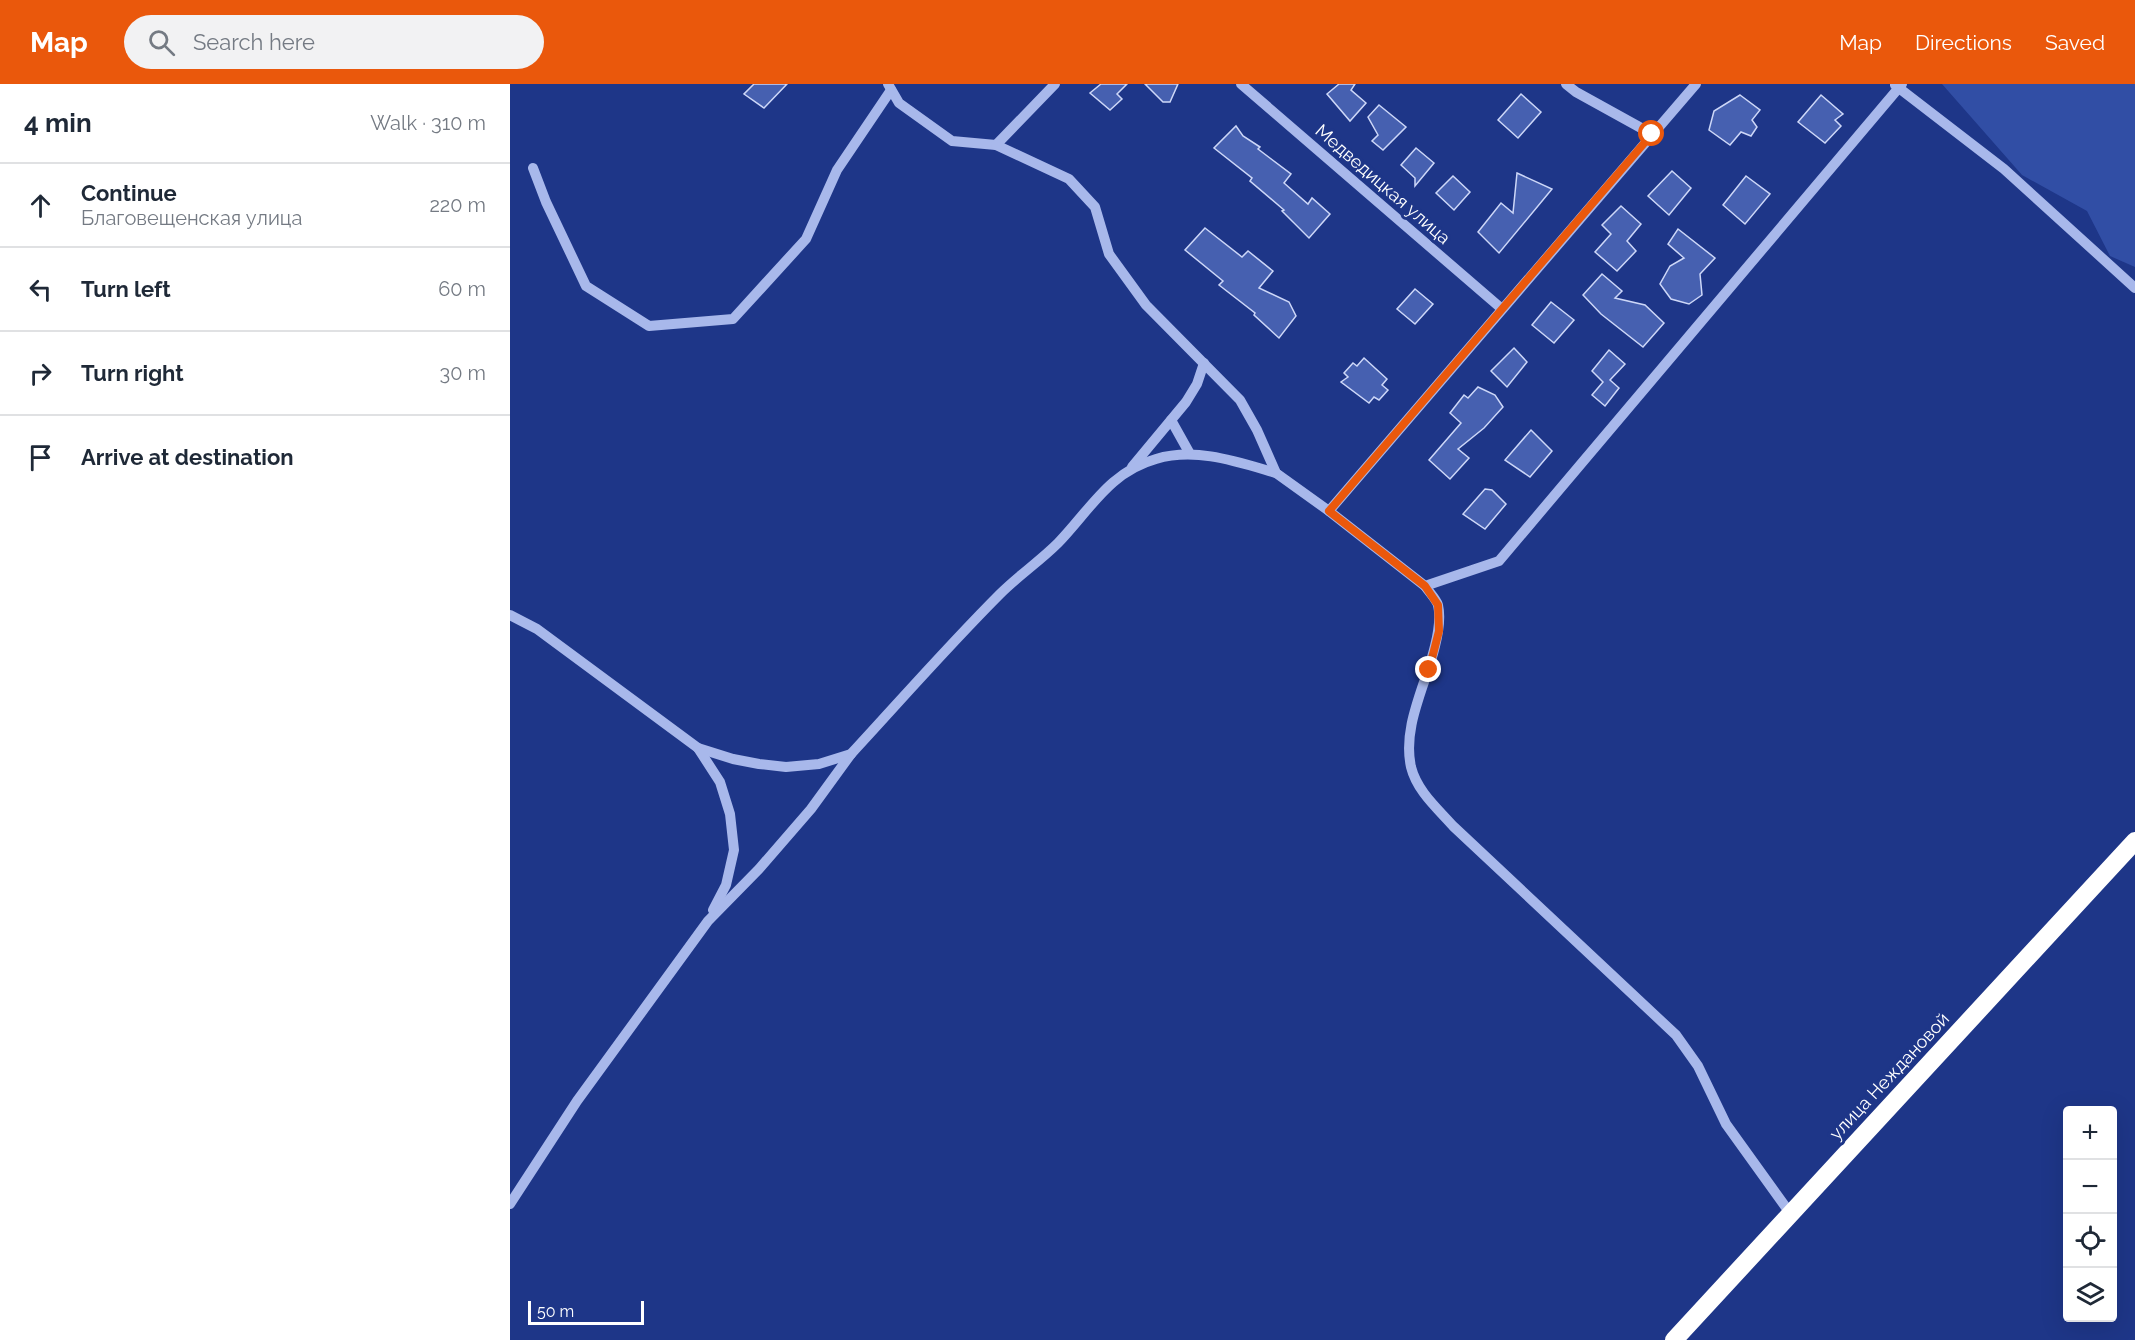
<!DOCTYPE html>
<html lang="en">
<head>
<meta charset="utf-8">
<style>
  :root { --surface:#fff; --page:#f2f2f3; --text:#1f2937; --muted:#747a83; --line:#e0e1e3; --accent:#ea580c }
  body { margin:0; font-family:Raleway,sans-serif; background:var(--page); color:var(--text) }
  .controls { position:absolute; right:18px; bottom:18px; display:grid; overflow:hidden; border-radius:6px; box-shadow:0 6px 24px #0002 }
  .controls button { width:54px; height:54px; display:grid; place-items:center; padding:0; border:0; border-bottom:2px solid var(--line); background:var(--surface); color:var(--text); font:30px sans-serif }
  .scale { position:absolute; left:18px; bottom:15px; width:116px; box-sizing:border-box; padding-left:6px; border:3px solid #fff; border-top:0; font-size:16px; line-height:21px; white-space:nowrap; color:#fff; -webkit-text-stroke:4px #1e3688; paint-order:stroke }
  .stop { position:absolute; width:18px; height:18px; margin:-14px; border:4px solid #ea580c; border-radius:50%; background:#fff }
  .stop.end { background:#ea580c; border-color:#fff; box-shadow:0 2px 6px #0008 }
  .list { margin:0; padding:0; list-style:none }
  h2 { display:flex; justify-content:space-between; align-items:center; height:78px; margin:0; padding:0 24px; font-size:26px }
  h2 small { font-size:20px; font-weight:400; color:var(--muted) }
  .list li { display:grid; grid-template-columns:39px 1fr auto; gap:18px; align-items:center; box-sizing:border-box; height:84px; padding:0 24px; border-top:2px solid var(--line) }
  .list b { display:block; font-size:22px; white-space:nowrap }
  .list p { margin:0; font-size:20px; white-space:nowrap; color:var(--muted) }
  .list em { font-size:20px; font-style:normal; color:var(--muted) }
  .icon { flex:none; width:33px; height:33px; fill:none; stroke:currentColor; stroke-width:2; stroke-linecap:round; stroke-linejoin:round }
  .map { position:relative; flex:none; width:1625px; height:1256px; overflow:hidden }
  header { display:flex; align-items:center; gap:36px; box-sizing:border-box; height:84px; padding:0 30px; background:var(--accent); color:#fff }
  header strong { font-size:28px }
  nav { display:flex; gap:33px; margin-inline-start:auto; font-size:21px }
  .search { width:420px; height:54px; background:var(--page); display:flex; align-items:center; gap:15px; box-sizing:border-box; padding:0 21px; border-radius:33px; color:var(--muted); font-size:22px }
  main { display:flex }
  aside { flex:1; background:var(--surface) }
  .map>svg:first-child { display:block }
  .green { fill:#314ea5 }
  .building { fill:#4660b0; stroke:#cdd7f8; stroke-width:1.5 }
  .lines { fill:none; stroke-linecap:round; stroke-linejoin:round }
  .minor { stroke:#a8b8eb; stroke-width:10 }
  .highway { stroke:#fff; stroke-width:18 }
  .route { stroke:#ea580c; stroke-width:8 }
  .labels { text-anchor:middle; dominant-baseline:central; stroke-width:6; stroke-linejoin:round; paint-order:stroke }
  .street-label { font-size:18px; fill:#fff; stroke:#1e3688 }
</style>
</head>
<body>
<header>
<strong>Map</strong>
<div class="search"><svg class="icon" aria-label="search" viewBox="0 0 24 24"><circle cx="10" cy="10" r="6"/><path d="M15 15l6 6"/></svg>Search here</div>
<nav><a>Map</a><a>Directions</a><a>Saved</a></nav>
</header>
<main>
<aside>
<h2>4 min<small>Walk · 310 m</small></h2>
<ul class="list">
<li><svg class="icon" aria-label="ahead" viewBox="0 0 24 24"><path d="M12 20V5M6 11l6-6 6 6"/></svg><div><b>Continue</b><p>Благовещенская улица</p></div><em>220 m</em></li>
<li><svg class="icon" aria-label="left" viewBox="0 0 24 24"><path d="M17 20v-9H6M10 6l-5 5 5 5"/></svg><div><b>Turn left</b></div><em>60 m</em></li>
<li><svg class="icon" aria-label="right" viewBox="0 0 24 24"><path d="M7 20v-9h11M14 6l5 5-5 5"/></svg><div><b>Turn right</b></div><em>30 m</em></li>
<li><svg class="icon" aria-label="arrive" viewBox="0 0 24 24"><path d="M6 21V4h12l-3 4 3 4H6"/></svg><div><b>Arrive at destination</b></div></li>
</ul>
</aside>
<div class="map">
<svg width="1625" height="1256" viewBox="0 0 1625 1256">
  <rect width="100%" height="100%" fill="#1e3688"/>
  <!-- green -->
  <polygon class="green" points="1432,0 1625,0 1625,183 1600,172 1577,127 1512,91"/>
  <!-- building -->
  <g class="building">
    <polygon points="244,0 277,0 254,24 234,10"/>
    <polygon points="591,0 617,0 607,10 612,15 600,26 580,9"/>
    <polygon points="635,0 668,0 660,18 653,18"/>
    <polygon points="829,0 845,0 841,6 856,19 840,37 817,10"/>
    <polygon points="1011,10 1031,28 1008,54 988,36"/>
    <polygon points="1230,11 1250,26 1242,36 1247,43 1241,52 1231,48 1220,61 1199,46 1204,27"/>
    <polygon points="1311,11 1333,30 1325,36 1331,42 1315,59 1288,38"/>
    <polygon points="869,21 896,43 873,66 862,57 868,51 858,33"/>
    <polygon points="726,42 733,52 750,63 748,65 781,90 774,99 798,120 802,114 820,130 799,154 772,127 774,126 740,97 742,94 704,64"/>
    <polygon points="906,64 924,79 905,102 905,94 891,81"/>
    <polygon points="1162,87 1181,104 1159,131 1138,112"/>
    <polygon points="1007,89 1042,105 989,169 968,148 991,119 1003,129"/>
    <polygon points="943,92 960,108 944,126 926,109"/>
    <polygon points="1236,92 1260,110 1235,140 1213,121"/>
    <polygon points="1111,122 1131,140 1117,157 1126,167 1107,187 1085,168 1101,150 1092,141"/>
    <polygon points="695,144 732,173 738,167 763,187 749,204 779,218 786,232 769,254 744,231 745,229 709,201 713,197 675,166"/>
    <polygon points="1168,145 1205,174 1190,190 1192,211 1179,220 1161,215 1150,200 1160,182 1174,174 1158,160"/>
    <polygon points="1092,190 1112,207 1105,214 1135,221 1154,239 1133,263 1091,230 1073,211"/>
    <polygon points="905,205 923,220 905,240 887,225"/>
    <polygon points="1041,218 1064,236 1044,259 1022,241"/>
    <polygon points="1004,264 1017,278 997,303 981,287"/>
    <polygon points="1099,266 1115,280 1100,296 1109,304 1095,322 1082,311 1093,298 1082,287"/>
    <polygon points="854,274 877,295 872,301 878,306 869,316 864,313 859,319 831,298 838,293 834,289 843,279 847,282"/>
    <polygon points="968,303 985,311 993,323 974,344 948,365 959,374 940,395 919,376 951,339 940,329 954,311 958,314"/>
    <polygon points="1021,346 1042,367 1020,393 995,376"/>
    <polygon points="975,405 982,406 996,420 975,445 953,430"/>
  </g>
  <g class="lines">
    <!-- minor -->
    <g class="minor">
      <polyline points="378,0 389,19 442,57 486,61 559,95 585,123 599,170 636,221 730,316 747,346 766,389 819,427 915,502 989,477 1392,0"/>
      <polyline points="731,0 992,225"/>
      <polyline points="1056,0 1066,8 1142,50"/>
      <polyline points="1385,1 1494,85 1625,204"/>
      <polyline points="486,61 545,0"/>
      <polyline points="23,84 36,118 76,202 139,242 223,235 296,155 327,86 381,6"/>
      <polyline points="661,336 680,370"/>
      <polyline points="622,383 676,318 687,300 694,279"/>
      <polyline points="819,427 1186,0"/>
      <path d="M915,502C919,508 926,515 928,521C931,534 928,550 925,562C916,601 892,642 901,683C907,707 927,724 943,742L1166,951L1188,982L1216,1040L1280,1129"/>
      <path d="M0,531L27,545L188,664L223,675L249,680L276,683L309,680L341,670C390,617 438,562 490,510C508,492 530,477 548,459C580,426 599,388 646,375C686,363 728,378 766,389"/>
      <polyline points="188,664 210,698 220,730 224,766 216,801 203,826"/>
      <polyline points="0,1120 67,1017 198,837 249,785 301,725 341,670"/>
    </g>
    <!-- highway -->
    <polyline class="highway" points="1164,1256 1625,757"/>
  </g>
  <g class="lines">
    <!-- route -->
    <polyline class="route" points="919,586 929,547 928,521 915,502 819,427 1142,50"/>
  </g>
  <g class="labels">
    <!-- street labels -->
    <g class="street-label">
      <text transform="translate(873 100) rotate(41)">Медведицкая улица</text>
      <text transform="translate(1379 992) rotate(-47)">улица Неждановой</text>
    </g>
  </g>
</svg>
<div class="controls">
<button>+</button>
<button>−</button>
<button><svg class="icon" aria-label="locate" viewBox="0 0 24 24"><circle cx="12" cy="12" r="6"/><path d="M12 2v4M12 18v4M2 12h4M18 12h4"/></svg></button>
<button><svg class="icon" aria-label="layers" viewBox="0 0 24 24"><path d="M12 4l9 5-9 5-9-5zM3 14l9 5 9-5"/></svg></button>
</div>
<div class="scale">50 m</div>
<div class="stop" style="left:1142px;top:50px"></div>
<div class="stop end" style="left:919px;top:586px"></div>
</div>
</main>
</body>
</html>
